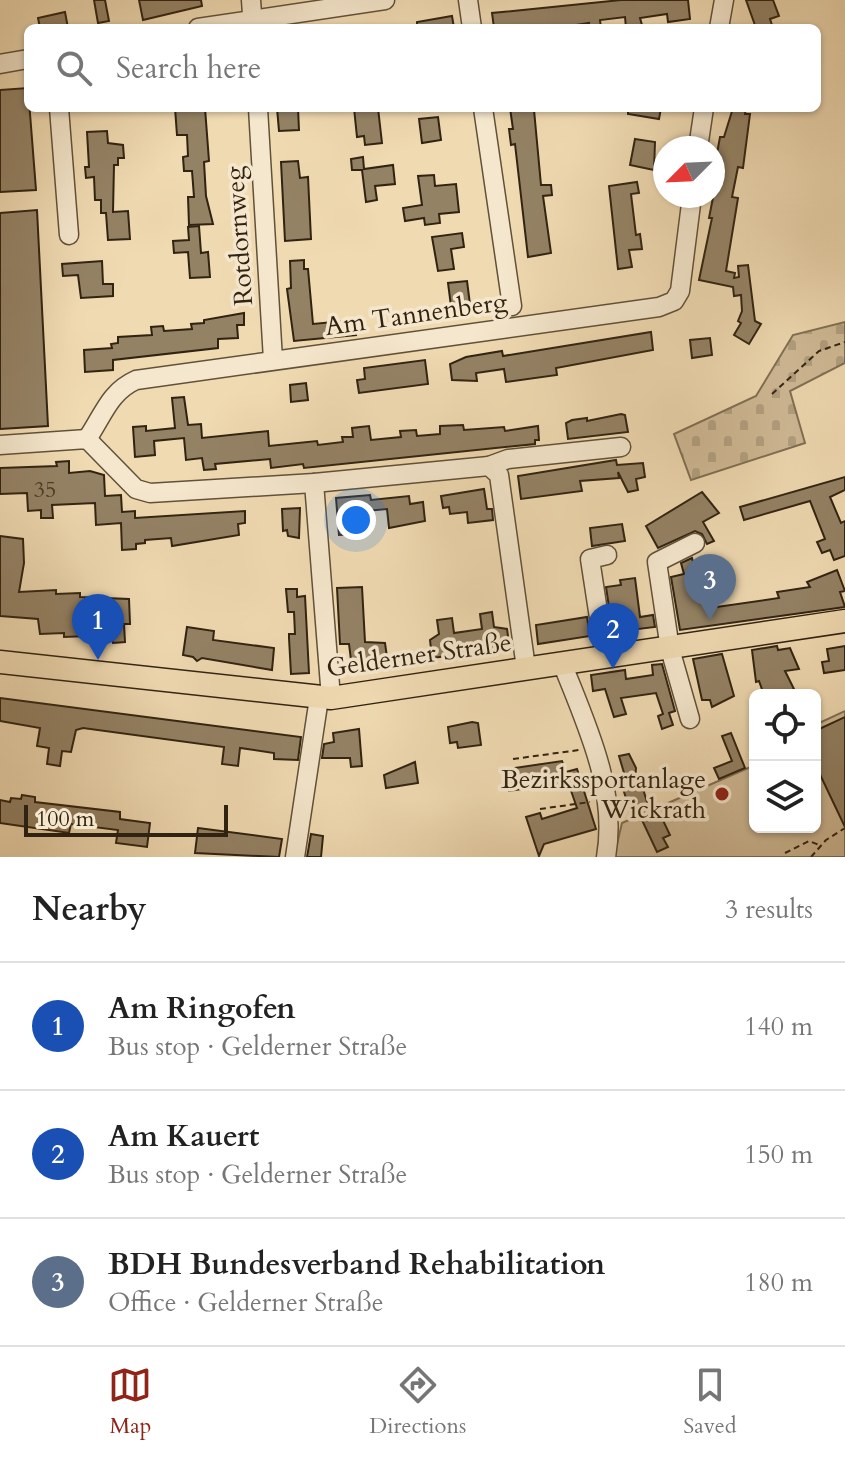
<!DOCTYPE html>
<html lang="en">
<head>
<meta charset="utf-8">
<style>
  :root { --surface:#fff; --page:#f2f2f2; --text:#222; --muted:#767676; --line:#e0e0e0; --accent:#8f2418 }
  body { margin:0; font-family:Cardo,serif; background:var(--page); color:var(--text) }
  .controls { position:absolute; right:24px; bottom:24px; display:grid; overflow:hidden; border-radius:12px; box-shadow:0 2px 6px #0004 }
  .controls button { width:72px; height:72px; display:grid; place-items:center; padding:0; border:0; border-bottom:2px solid var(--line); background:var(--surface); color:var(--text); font:40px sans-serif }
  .compass { position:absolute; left:653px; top:136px; width:72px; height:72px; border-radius:50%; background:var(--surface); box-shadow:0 2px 6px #0004; rotate:246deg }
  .scale { position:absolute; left:24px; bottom:20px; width:204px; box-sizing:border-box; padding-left:8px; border:4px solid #312311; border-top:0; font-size:22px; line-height:28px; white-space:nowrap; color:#312311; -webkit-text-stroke:6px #f5e7cd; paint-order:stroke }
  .you { position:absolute; left:356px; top:520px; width:28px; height:28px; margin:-20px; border:6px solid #fff; border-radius:50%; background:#1a73e8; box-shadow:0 0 0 12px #1a73e833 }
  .badge { display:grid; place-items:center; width:52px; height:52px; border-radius:50%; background:var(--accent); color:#fff; font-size:26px; font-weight:700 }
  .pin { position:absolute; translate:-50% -66px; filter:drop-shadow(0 2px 4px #0008) }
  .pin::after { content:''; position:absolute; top:42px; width:28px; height:24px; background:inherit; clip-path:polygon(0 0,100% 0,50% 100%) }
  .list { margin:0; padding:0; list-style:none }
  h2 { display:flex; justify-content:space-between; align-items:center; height:104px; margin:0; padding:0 32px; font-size:34px }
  h2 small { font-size:26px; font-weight:400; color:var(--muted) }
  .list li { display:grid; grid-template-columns:52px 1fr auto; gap:24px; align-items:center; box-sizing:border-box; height:128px; padding:0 32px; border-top:2px solid var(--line) }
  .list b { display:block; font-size:30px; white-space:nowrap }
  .list p { margin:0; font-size:26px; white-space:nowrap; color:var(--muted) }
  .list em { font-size:26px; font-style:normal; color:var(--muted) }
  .icon { flex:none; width:44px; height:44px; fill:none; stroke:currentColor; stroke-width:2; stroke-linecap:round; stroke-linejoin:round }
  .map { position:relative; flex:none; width:845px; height:857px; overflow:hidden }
  .search { position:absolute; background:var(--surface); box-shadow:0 2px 6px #0004; left:24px; right:24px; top:24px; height:88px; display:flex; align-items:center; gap:20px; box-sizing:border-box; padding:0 28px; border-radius:12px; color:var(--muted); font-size:30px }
  .sheet { height:488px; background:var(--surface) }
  nav { display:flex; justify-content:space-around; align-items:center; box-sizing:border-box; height:112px; border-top:2px solid var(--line); background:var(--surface); font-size:22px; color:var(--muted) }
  nav a { display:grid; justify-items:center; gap:4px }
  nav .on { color:var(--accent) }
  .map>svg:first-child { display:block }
  .cemetery { fill:url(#cemetery-stones); stroke:#806f54; stroke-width:2 }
  .pitch { fill:#d0bb97; stroke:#806f54; stroke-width:2 }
  .building { fill:#948265; stroke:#312311; stroke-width:2 }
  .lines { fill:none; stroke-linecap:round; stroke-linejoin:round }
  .minor-casing { stroke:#615139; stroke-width:21 }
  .major-casing { stroke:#312311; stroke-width:25 }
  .path { stroke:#312311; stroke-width:2; stroke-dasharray:6 4; stroke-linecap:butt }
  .minor { stroke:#f5e7cd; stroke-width:18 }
  .major { stroke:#f0dab2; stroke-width:22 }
  .poi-dot { fill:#8f2418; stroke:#f5e7cd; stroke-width:3 }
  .labels { text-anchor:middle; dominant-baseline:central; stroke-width:7; stroke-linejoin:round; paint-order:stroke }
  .number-label { font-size:22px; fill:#4a3b26 }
  .street-label { font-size:26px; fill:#312311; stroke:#f5e7cd }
  .poi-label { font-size:26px; fill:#312311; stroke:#f5e7cd; text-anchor:end }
</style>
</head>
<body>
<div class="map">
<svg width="845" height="857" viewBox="0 0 845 857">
  <defs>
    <pattern id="cemetery-stones" width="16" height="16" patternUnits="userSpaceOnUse" patternTransform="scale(2)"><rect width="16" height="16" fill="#d0bb97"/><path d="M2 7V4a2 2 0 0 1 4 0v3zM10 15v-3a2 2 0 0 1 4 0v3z" fill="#b3a081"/></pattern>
  </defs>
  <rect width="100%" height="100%" fill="#f0dab2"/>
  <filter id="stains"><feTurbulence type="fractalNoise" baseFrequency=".0025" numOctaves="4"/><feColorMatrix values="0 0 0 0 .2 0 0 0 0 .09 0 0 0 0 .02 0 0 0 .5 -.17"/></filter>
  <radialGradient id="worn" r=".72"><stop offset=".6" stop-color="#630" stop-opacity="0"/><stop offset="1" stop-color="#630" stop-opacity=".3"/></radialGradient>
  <!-- cemetery -->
  <polygon class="cemetery" points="845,322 845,363 790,391 805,443 691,480 674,434 756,396 793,335"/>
  <!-- pitch -->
  <polygon class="pitch" points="845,711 845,857 614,857 622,823 755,765 755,827 815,827 815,725"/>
  <!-- building -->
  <g class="building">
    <polygon points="94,0 105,0 109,21 98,23"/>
    <polygon points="139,0 201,0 202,6 143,20"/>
    <polygon points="621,0 688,0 690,19 668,22 667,14 640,18 642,25 626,28 625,17 600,20 601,28 589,28 589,23 557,28 494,28 492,13"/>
    <polygon points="746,0 773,0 779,16 770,19 773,28 756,28"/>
    <polygon points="65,12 68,28 40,28 38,18"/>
    <polygon points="452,16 454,28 417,28 417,22"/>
    <polygon points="28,88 36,190 0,192 0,90"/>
    <polygon points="175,108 205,108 209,161 204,162 206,196 213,224 189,225 188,197 194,197 192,171 184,171 183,157 188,156 187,135 177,135"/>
    <polygon points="277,108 298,108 299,130 279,131"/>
    <polygon points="354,108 378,108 382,143 365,145 364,136 357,137"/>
    <polygon points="510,108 534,110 541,185 551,185 552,195 543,196 551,253 528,257 515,144 511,145 509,129 513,129"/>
    <polygon points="628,108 661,108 659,119 628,114"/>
    <polygon points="733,108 746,108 745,114 750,114 743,168 738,167 732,197 738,198 726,271 735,273 734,278 739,277 738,266 748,265 755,321 761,324 749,344 734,335 741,323 738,321 742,311 741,295 734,296 733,287 699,280 712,218 709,218 717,177 713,175 720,137 724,137"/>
    <polygon points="438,117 441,140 422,143 419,119"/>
    <polygon points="107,131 108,143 123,145 124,158 118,158 118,165 114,165 113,212 128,211 130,239 108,240 106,213 101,213 101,200 95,200 94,177 86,178 85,167 89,167 87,132"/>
    <polygon points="635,139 655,142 654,170 630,165"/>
    <polygon points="363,157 364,169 393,165 395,184 375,186 377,200 366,202 362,170 352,170 351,159"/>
    <polygon points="298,161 300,178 308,177 311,239 285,241 281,162"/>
    <polygon points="434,175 435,186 456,184 459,212 439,214 440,223 425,225 424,218 405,221 403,208 422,205 418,176"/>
    <polygon points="637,182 639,193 631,194 636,235 640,234 642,249 629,250 632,267 618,269 609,186"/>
    <polygon points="37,210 48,426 0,429 0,213"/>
    <polygon points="199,226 201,253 208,252 210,277 190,278 188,252 174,253 173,241 189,240 188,227"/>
    <polygon points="462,233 464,247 451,249 454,269 438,271 432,237"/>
    <polygon points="304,260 304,269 308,269 313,324 354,320 356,335 294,341 287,289 291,288 290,261"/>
    <polygon points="102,261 103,284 113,284 113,296 81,298 78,275 63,276 62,264"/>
    <polygon points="467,281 471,312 452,314 448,283"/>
    <polygon points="244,313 244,325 237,325 238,338 218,339 218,348 113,360 113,370 85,372 84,350 112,348 111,344 118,343 118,337 152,335 151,327 163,326 164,331 192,329 191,324 204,323 204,320"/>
    <polygon points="651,332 653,350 556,368 557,375 506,382 504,369 476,373 477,381 452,380 450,364 466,357 502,351 503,356"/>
    <polygon points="710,338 712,355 692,358 690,340"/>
    <polygon points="425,360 428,384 359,393 357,380 365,379 364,368"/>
    <polygon points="306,383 308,400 291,402 290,385"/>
    <polygon points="184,397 188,425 201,424 202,438 268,431 269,446 317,441 318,445 343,442 342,437 353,437 352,428 369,426 371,440 401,437 400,431 416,430 417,436 440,434 440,426 463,425 464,430 504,427 505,431 538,426 539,440 535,440 535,444 304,468 303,464 271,468 270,459 215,464 216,469 204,470 202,458 186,460 184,438 154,441 155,455 135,457 133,427 146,426 146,431 175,428 172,398"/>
    <polygon points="621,414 625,415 628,432 568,439 566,423 572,420 587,418 587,421"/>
    <polygon points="616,460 617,465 643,463 645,477 636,479 638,490 628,492 618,472 619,478 580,481 582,491 521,499 518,476"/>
    <polygon points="69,461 69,473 90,471 104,475 105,496 121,495 122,512 135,511 135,518 245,511 245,523 238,524 239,535 172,546 171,538 145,540 145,543 136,544 136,549 122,550 121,523 96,525 95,503 52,505 53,518 41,518 41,510 28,511 27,493 0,494 0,468 57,466 56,462"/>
    <polygon points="845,477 845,490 830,497 841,523 845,521 845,556 834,560 830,550 822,553 817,542 825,539 810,501 744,520 740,507"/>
    <polygon points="484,489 487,509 492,509 493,520 468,523 467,512 450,514 449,507 443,508 441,496"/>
    <polygon points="702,492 719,513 703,522 714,541 707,544 702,534 695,531 658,548 646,526"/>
    <polygon points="370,495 371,500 409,496 410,504 423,502 425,521 389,528 387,509 355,512 356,534 339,535 336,498"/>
    <polygon points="300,508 299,538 288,536 287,530 283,531 282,509"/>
    <polygon points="622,524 625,541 592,546 590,528"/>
    <polygon points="0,536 23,539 24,563 19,592 56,590 56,594 80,593 80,597 129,599 130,624 124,624 125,642 113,643 112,639 88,640 88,636 64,637 64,633 40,634 38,619 0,616"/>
    <polygon points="692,558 695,570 707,568 710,580 706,581 717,607 779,598 777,592 810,587 807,582 837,570 845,591 840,592 845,607 680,630 671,577 684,574 681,563"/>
    <polygon points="635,578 640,617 653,615 655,627 622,631 619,606 609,607 606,587 621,585 620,580"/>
    <polygon points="362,587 365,642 385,643 388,664 352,668 349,644 340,644 337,588"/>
    <polygon points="286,589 297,589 297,597 305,596 309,673 291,674 289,638 289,634 295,634 294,612 288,612"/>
    <polygon points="492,612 494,627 507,629 509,643 504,644 504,648 432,658 430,640 439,634 437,620 452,618 454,633 482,629 480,614"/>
    <polygon points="587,617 590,636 538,644 536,625"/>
    <polygon points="187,627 214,631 213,640 274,648 272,670 202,658 197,661 193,657 183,655"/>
    <polygon points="777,646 778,650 790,648 799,669 785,671 794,689 782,695 764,695 759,681 756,682 752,650"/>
    <polygon points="845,646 845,670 824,673 822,662 829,661 827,649"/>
    <polygon points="722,654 734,696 712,707 710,700 702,700 693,659"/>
    <polygon points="662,664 675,711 669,713 673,725 662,729 658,716 663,714 656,693 621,698 626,714 614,717 605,689 593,691 591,675 625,670 626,679 653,675 652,665"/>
    <polygon points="0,698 301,737 298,760 274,759 274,753 240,748 238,766 222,764 224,747 83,728 76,730 71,752 62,751 60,766 47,764 49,748 37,746 40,728 0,721"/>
    <polygon points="845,717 845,827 815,764 815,731"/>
    <polygon points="472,722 478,723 481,745 458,748 457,742 450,743 448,727"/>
    <polygon points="359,729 362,766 351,767 350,758 322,758 324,744 334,742 333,733"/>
    <polygon points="731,733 745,768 719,779 714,768 732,761 722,736"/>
    <polygon points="629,754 636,768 635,781 640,779 652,818 660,814 670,835 663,838 668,847 657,852 634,803 628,805 622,785 627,783 619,756"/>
    <polygon points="562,761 567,776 566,772 577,769 596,829 544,844 539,856 526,817 540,813 542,819 577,808 568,782 509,791 502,770"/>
    <polygon points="415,762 418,783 386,788 384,775"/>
    <polygon points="22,795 35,797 35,802 120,812 120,819 150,823 147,847 116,843 118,830 71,824 69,833 0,823 0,800 10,802 11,798 21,799"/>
    <polygon points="198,828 282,839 279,857 195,853"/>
    <polygon points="311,834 323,836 321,857 307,857"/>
  </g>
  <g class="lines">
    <!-- minor casing -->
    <g class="minor-casing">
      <g id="minor">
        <polyline points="251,0 253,28"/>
        <polyline points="468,0 472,28"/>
        <polyline points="198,28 385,0"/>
        <polyline points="719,28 724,0"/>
        <polyline points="0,64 28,59"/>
        <polyline points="59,108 69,235"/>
        <polyline points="258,108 273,360"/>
        <polyline points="483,108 512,306"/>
        <polyline points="698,148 704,108"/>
        <path d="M87,439C103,416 109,392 136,380L659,307L674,301L680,291L692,196"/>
        <polyline points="0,445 87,439 136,489 150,493 314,483 489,466 499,475 526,668"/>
        <polyline points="489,466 508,459 621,447"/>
        <polyline points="314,483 331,698"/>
        <polyline points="605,657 590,559 607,555"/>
        <path d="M562,663C586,724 618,790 606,857"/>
        <polyline points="690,719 670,649 657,562 695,543"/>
        <polyline points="295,857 319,698"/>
      </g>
    </g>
    <!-- major casing -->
    <g class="major-casing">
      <polyline id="major" points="0,662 331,698 845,621"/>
    </g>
    <!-- path -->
    <g class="path">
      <polyline points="772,394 819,351 845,342"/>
      <polyline points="513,759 579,750"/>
      <polyline points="540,809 590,802"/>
      <polyline points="785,853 809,841 819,845"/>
      <polyline points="811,857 826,840 845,828"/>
    </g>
    <!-- minor -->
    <use href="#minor" class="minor"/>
    <!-- major -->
    <use href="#major" class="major"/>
  </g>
  <!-- markers -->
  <circle class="poi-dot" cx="722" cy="794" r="8"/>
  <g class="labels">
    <!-- number labels -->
    <g class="number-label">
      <text x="45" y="490">35</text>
    </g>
    <!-- street labels -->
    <g class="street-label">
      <text transform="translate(239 236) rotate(-94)">Rotdornweg</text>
      <text transform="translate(416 314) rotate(-8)">Am Tannenberg</text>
      <text transform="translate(419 655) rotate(-8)">Gelderner Straße</text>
    </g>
    <!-- poi labels -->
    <g class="poi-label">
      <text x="706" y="779">Bezirkssportanlage<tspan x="706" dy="30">Wickrath</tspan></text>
    </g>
  </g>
  <rect width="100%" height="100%" filter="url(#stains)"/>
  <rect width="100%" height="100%" fill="url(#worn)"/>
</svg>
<div class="controls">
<button><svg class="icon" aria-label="locate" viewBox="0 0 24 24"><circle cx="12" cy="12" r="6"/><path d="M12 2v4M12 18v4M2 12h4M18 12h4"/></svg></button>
<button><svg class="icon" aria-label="layers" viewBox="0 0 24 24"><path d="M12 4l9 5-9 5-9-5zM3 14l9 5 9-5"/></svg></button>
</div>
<svg class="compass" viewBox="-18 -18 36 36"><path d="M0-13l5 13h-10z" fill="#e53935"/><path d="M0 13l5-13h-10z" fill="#767676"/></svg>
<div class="scale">100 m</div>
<div class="you"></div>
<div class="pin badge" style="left:98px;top:660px;background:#1a4fb4">1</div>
<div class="pin badge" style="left:613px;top:669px;background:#1a4fb4">2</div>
<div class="pin badge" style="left:710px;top:620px;background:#5c6f8a">3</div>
<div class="search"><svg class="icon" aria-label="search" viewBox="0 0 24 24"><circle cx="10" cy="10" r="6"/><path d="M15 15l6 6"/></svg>Search here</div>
</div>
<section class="sheet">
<h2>Nearby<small>3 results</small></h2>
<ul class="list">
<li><span class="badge" style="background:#1a4fb4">1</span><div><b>Am Ringofen</b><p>Bus stop · Gelderner Straße</p></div><em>140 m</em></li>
<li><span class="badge" style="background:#1a4fb4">2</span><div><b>Am Kauert</b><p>Bus stop · Gelderner Straße</p></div><em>150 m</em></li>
<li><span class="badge" style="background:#5c6f8a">3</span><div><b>BDH Bundesverband Rehabilitation</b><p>Office · Gelderner Straße</p></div><em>180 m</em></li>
</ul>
</section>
<nav>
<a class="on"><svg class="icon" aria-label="map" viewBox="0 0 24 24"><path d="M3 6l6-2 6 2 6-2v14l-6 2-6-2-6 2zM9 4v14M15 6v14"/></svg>Map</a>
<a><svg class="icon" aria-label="directions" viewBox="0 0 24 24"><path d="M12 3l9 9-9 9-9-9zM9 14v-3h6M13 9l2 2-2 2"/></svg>Directions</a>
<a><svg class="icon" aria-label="saved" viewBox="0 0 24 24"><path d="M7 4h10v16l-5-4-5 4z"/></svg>Saved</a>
</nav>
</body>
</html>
